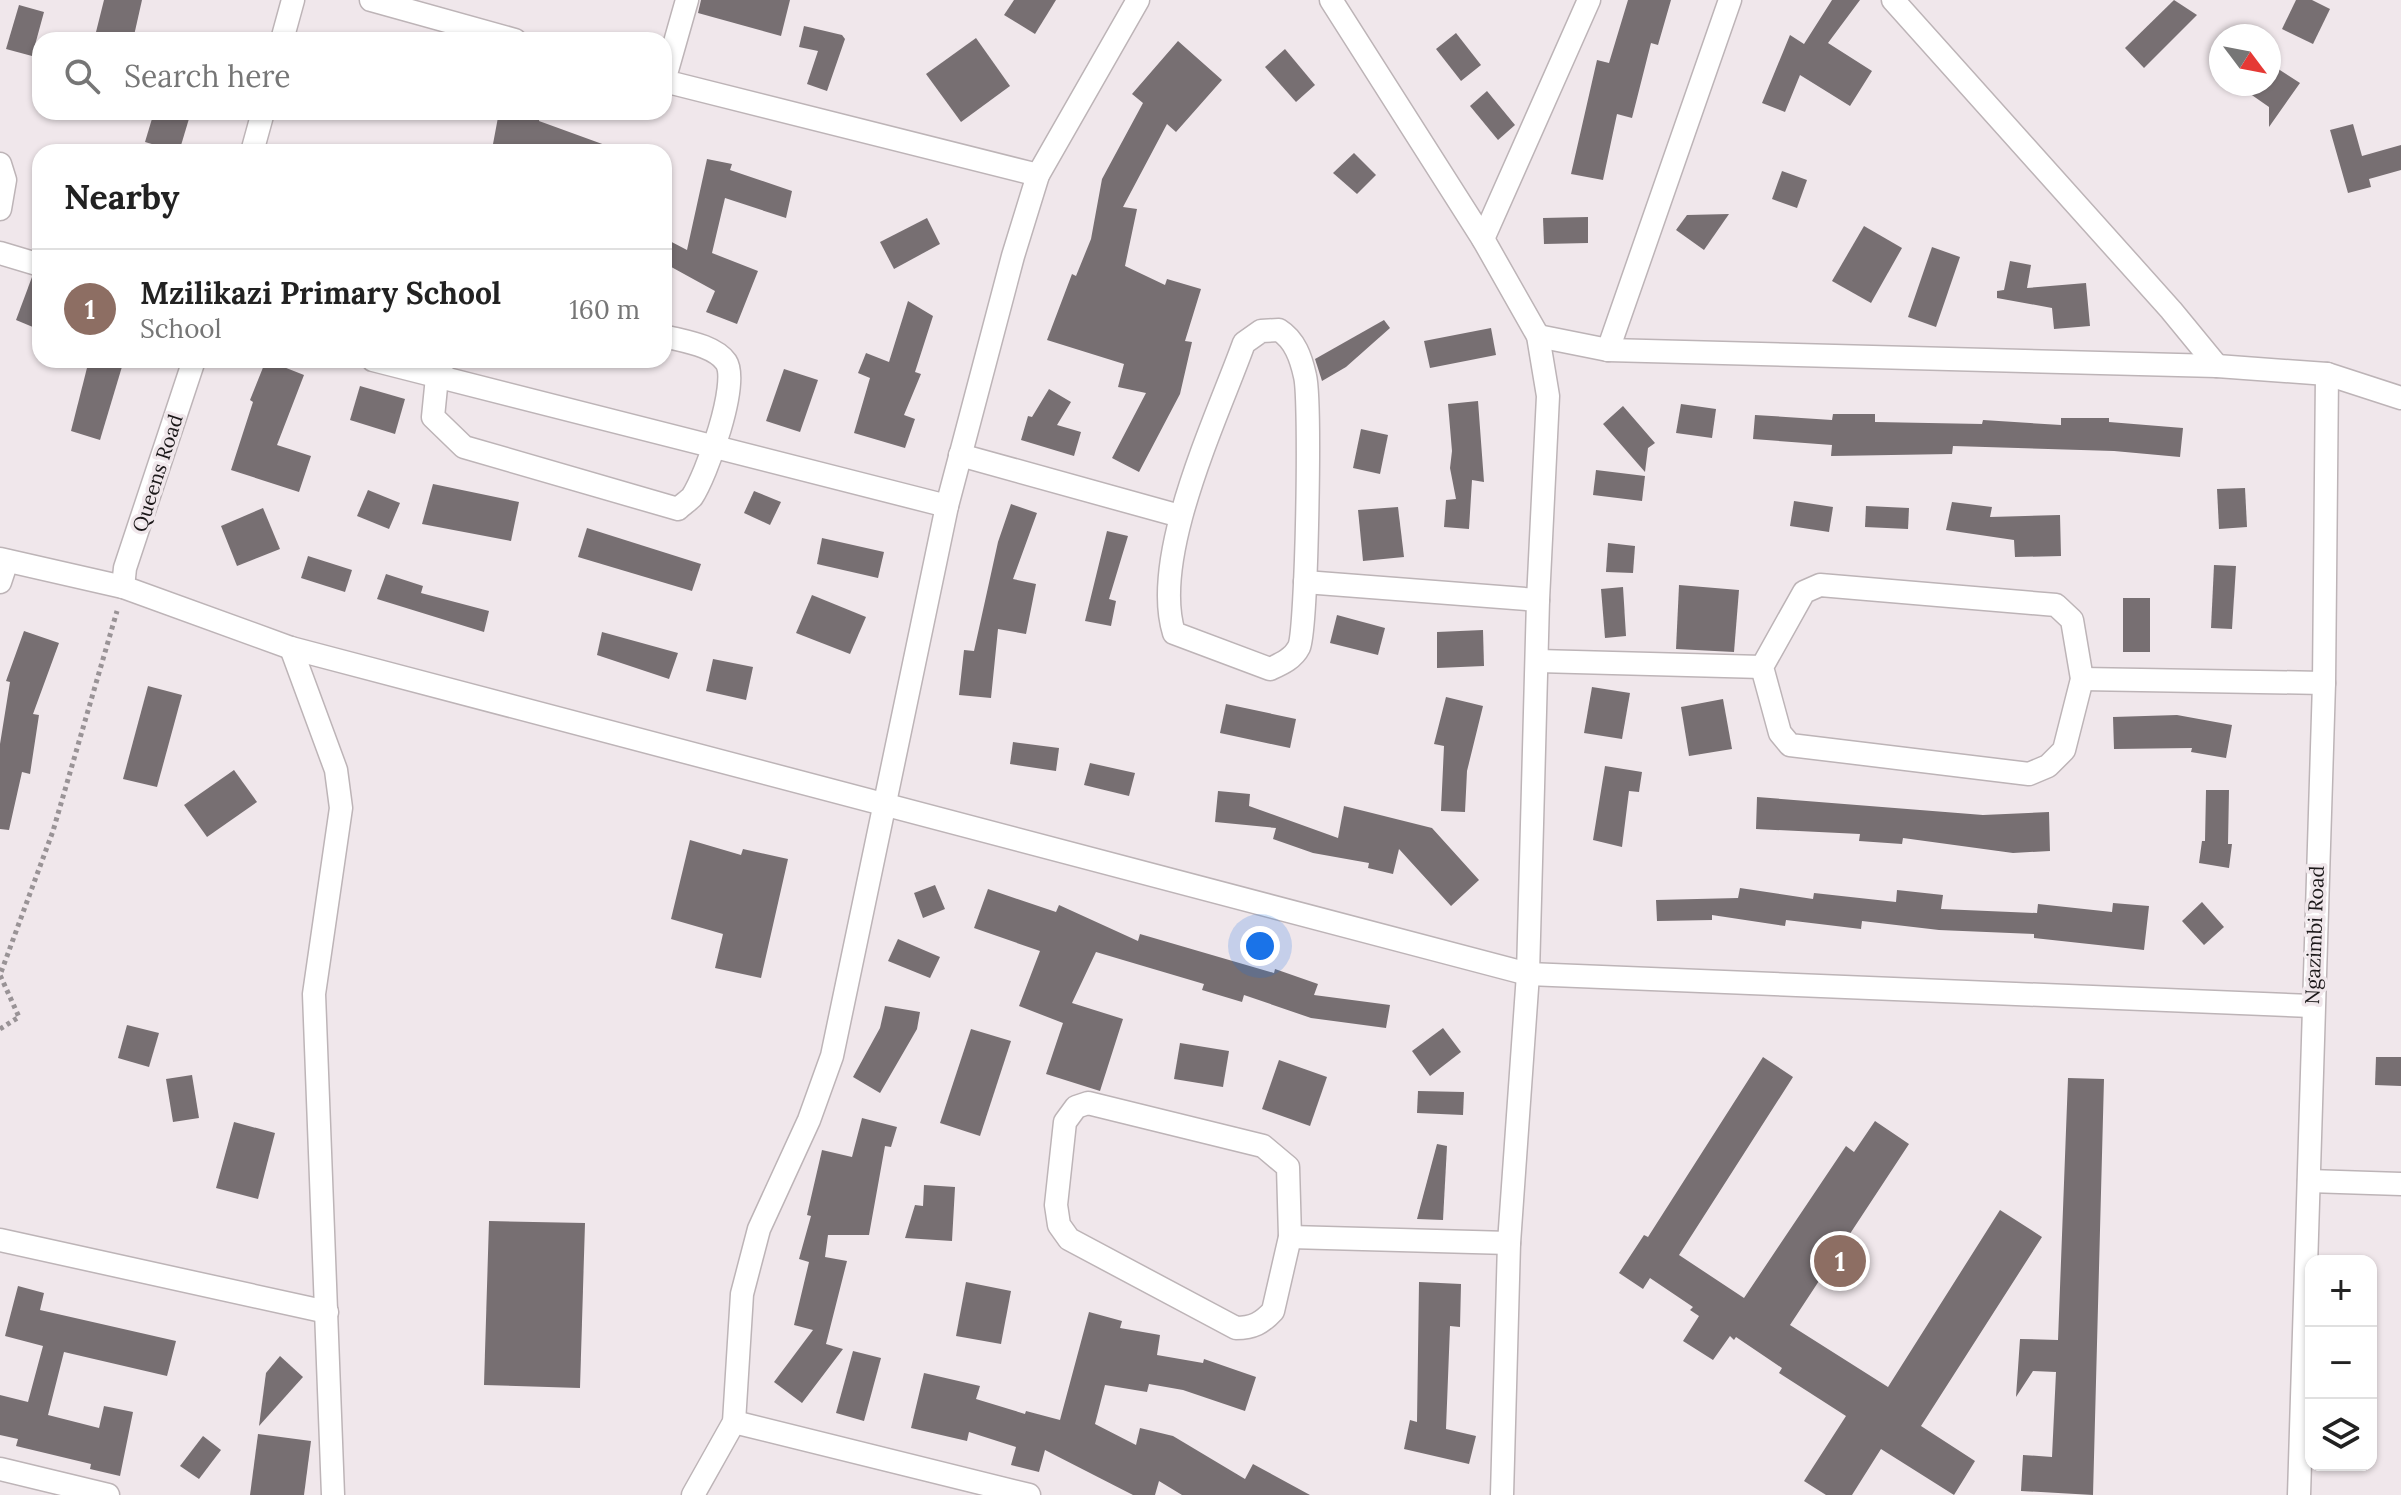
<!DOCTYPE html>
<html lang="en">
<head>
<meta charset="utf-8">
<style>
  :root { --surface:#fff; --page:#f2f2f2; --text:#222; --muted:#767676; --line:#e0e0e0; --accent:#b45309 }
  body { margin:0; font-family:Lora,serif; background:var(--page); color:var(--text) }
  .controls { position:absolute; right:24px; bottom:24px; display:grid; overflow:hidden; border-radius:16px; box-shadow:0 2px 6px #0004 }
  .controls button { width:72px; height:72px; display:grid; place-items:center; padding:0; border:0; border-bottom:2px solid var(--line); background:var(--surface); color:var(--text); font:40px sans-serif }
  .compass { position:absolute; left:2209px; top:24px; width:72px; height:72px; border-radius:50%; background:var(--surface); box-shadow:0 2px 6px #0004; rotate:122deg }
  .you { position:absolute; left:1260px; top:946px; width:28px; height:28px; margin:-20px; border:6px solid #fff; border-radius:50%; background:#1a73e8; box-shadow:0 0 0 12px #1a73e833 }
  .badge { display:grid; place-items:center; width:52px; height:52px; border-radius:50%; background:var(--accent); color:#fff; font-size:26px; font-weight:700 }
  .pin { position:absolute; translate:-50% -50%; border:4px solid #fff; box-shadow:0 2px 8px #0006 }
  .list { margin:0; padding:0; list-style:none }
  h2 { display:flex; justify-content:space-between; align-items:center; height:104px; margin:0; padding:0 32px; font-size:34px }
  h2 small { font-size:26px; font-weight:400; color:var(--muted) }
  .list li { display:grid; grid-template-columns:52px 1fr auto; gap:24px; align-items:center; box-sizing:border-box; height:120px; padding:0 32px; border-top:2px solid var(--line) }
  .list b { display:block; font-size:30px; white-space:nowrap }
  .list p { margin:0; font-size:26px; white-space:nowrap; color:var(--muted) }
  .list em { font-size:26px; font-style:normal; color:var(--muted) }
  .icon { flex:none; width:44px; height:44px; fill:none; stroke:currentColor; stroke-width:2; stroke-linecap:round; stroke-linejoin:round }
  .map { position:relative; flex:none; width:2401px; height:1495px; overflow:hidden }
  .search { position:absolute; background:var(--surface); box-shadow:0 2px 6px #0004; left:32px; top:32px; width:640px; height:88px; display:flex; align-items:center; gap:20px; box-sizing:border-box; padding:0 28px; border-radius:24px; color:var(--muted); font-size:30px }
  .panel { position:absolute; background:var(--surface); box-shadow:0 2px 6px #0004; left:32px; top:144px; width:640px; height:224px; border-radius:24px }
  .map>svg:first-child { display:block }
  .building { fill:#776f72 }
  .lines { fill:none; stroke-linecap:round; stroke-linejoin:round }
  .street-casing { stroke:#bdb4b7; stroke-width:25 }
  .path { stroke:#999396; stroke-width:5; stroke-dasharray:4 4; stroke-linecap:butt }
  .street { stroke:#fff; stroke-width:22 }
  .labels { text-anchor:middle; dominant-baseline:central; stroke-width:7; stroke-linejoin:round; paint-order:stroke }
  .street-label { font-size:20px; fill:#1b1819; stroke:#f0e7eb }
</style>
</head>
<body>
<div class="map">
<svg width="2401" height="1495" viewBox="0 0 2401 1495">
  <rect width="100%" height="100%" fill="#f0e7eb"/>
  <!-- building -->
  <g class="building">
    <polygon points="104,0 142,0 133,40 94,40"/>
    <polygon points="701,0 790,0 781,36 698,13"/>
    <polygon points="1014,0 1056,0 1035,34 1004,15"/>
    <polygon points="1628,0 1671,0 1658,45 1651,43 1632,118 1617,114 1603,180 1571,174 1597,60 1609,63"/>
    <polygon points="1832,0 1860,0 1828,43 1872,71 1850,106 1800,75 1785,112 1762,103 1790,35 1804,44"/>
    <polygon points="2174,0 2197,15 2144,68 2125,48"/>
    <polygon points="2296,0 2312,0 2330,9 2313,44 2282,29"/>
    <polygon points="19,5 44,12 32,56 6,49"/>
    <polygon points="804,26 842,35 845,39 827,91 807,84 818,51 799,47"/>
    <polygon points="1456,33 1481,65 1461,81 1436,49"/>
    <polygon points="976,38 1010,86 961,122 926,74"/>
    <polygon points="1178,41 1222,80 1176,132 1167,124 1123,207 1137,209 1125,266 1165,285 1167,279 1201,289 1185,341 1192,342 1180,394 1139,472 1112,458 1146,393 1118,387 1124,364 1047,340 1072,274 1076,276 1091,239 1102,179 1143,103 1132,94"/>
    <polygon points="1285,49 1315,85 1296,102 1265,67"/>
    <polygon points="2269,63 2300,83 2269,127 2269,107 2236,84 2269,84"/>
    <polygon points="1487,91 1515,125 1498,140 1470,106"/>
    <polygon points="154,112 191,112 179,152 145,142"/>
    <polygon points="499,112 540,115 539,121 616,149 616,152 537,152 493,144"/>
    <polygon points="2353,124 2362,156 2401,145 2401,170 2369,179 2371,187 2348,193 2330,130"/>
    <polygon points="1354,153 1376,175 1357,194 1333,173"/>
    <polygon points="707,159 732,164 730,170 792,191 786,218 725,198 712,253 758,271 737,324 706,312 715,291 664,263 664,238 687,250"/>
    <polygon points="1782,171 1807,180 1797,208 1772,199"/>
    <polygon points="1729,214 1704,250 1676,230 1687,215"/>
    <polygon points="1588,217 1588,243 1544,244 1543,218"/>
    <polygon points="927,218 940,244 894,269 880,242"/>
    <polygon points="1864,226 1902,248 1871,303 1832,281"/>
    <polygon points="1932,247 1960,257 1936,327 1908,317"/>
    <polygon points="2010,261 2031,265 2027,288 2086,283 2090,326 2054,329 2052,308 1997,298 1997,291 2004,290"/>
    <polygon points="32,277 40,279 40,330 16,320"/>
    <polygon points="908,301 933,316 915,372 921,374 904,415 915,419 905,448 854,433 870,378 858,373 866,353 889,362"/>
    <polygon points="1384,320 1390,328 1346,367 1322,381 1315,359"/>
    <polygon points="1491,328 1496,355 1430,368 1424,341"/>
    <polygon points="89,360 124,360 100,440 71,431"/>
    <polygon points="266,360 304,375 277,445 311,456 299,492 231,470 253,402 250,400"/>
    <polygon points="784,369 818,380 800,432 766,421"/>
    <polygon points="360,386 405,399 395,434 350,420"/>
    <polygon points="1049,389 1071,402 1057,425 1081,432 1074,456 1021,440 1028,416 1032,417"/>
    <polygon points="1478,401 1484,482 1472,480 1469,529 1444,527 1446,500 1456,499 1450,468 1452,451 1448,404"/>
    <polygon points="1681,404 1716,409 1712,438 1676,433"/>
    <polygon points="1623,406 1655,443 1648,448 1645,472 1603,424"/>
    <polygon points="1833,414 1875,414 1875,422 1982,424 1983,420 2061,425 2061,418 2109,418 2109,422 2183,428 2180,457 2114,451 1953,446 1952,454 1831,456 1832,445 1753,439 1755,415 1832,420"/>
    <polygon points="1361,429 1388,435 1380,474 1353,468"/>
    <polygon points="1596,470 1645,476 1642,501 1593,495"/>
    <polygon points="433,484 519,502 511,541 422,524"/>
    <polygon points="2245,488 2247,527 2219,529 2217,489"/>
    <polygon points="368,490 400,503 389,529 357,516"/>
    <polygon points="754,491 781,502 770,525 744,513"/>
    <polygon points="1794,501 1833,507 1829,532 1790,526"/>
    <polygon points="1952,502 1992,507 1990,517 2060,515 2061,556 2015,557 2014,540 1946,530"/>
    <polygon points="1011,504 1037,513 1013,579 1036,584 1026,634 998,629 991,698 959,695 964,650 974,651 998,542"/>
    <polygon points="1866,506 1909,508 1908,529 1865,527"/>
    <polygon points="1398,507 1404,557 1363,561 1358,510"/>
    <polygon points="263,508 280,549 237,566 221,526"/>
    <polygon points="587,528 701,564 692,591 578,557"/>
    <polygon points="1107,531 1128,536 1109,599 1116,601 1111,626 1085,621"/>
    <polygon points="822,538 884,552 878,578 817,564"/>
    <polygon points="1608,543 1635,546 1633,573 1606,572"/>
    <polygon points="308,556 352,570 345,592 301,578"/>
    <polygon points="2214,565 2236,566 2232,629 2211,628"/>
    <polygon points="386,574 423,586 421,593 489,611 484,632 377,599"/>
    <polygon points="1679,585 1739,590 1734,652 1676,649"/>
    <polygon points="1623,587 1626,636 1605,638 1601,589"/>
    <polygon points="812,595 866,617 850,654 796,633"/>
    <rect x="2123" y="598" width="27" height="54"/>
    <polygon points="1337,615 1385,628 1378,655 1330,643"/>
    <polygon points="1483,630 1484,666 1437,668 1437,632"/>
    <polygon points="24,631 59,643 33,714 39,715 30,774 22,772 9,830 0,829 0,744 10,682 6,681"/>
    <polygon points="602,632 678,653 669,679 597,655"/>
    <polygon points="713,659 753,667 746,700 706,691"/>
    <polygon points="148,686 182,695 157,787 123,779"/>
    <polygon points="1592,687 1630,693 1622,739 1584,733"/>
    <polygon points="1446,697 1483,706 1467,771 1465,812 1441,811 1444,746 1434,744"/>
    <polygon points="1723,699 1732,749 1689,756 1681,707"/>
    <polygon points="1226,704 1296,719 1290,748 1220,733"/>
    <polygon points="2177,715 2232,725 2226,758 2191,752 2192,748 2114,749 2113,717"/>
    <polygon points="1013,742 1059,748 1056,771 1010,764"/>
    <polygon points="1090,763 1135,773 1129,796 1084,785"/>
    <polygon points="1605,766 1642,772 1639,792 1629,791 1622,847 1593,840"/>
    <polygon points="234,770 257,802 207,837 184,805"/>
    <polygon points="2206,790 2229,790 2228,844 2232,844 2229,868 2199,863 2202,841 2205,841"/>
    <polygon points="1218,791 1250,794 1249,806 1338,838 1344,806 1432,828 1479,880 1451,906 1399,849 1393,874 1368,868 1369,863 1313,853 1273,839 1276,828 1215,822"/>
    <polygon points="1757,797 1983,815 2049,812 2050,851 2013,853 1903,838 1902,844 1859,841 1860,834 1756,829"/>
    <polygon points="690,840 741,855 743,849 788,859 761,978 715,968 723,934 671,919"/>
    <polygon points="935,885 945,909 923,918 914,893"/>
    <polygon points="1740,888 1813,899 1814,893 1896,902 1897,890 1943,895 1941,909 2037,913 2038,904 2112,912 2113,903 2149,906 2144,950 2034,938 2034,934 1939,930 1862,921 1861,929 1786,920 1785,926 1712,915 1712,920 1657,921 1656,900 1738,898"/>
    <polygon points="988,889 1056,912 1059,905 1138,941 1140,934 1274,973 1275,969 1318,984 1314,995 1390,1005 1386,1028 1311,1018 1244,995 1242,1002 1202,990 1204,984 1096,952 1072,1003 1123,1019 1100,1091 1046,1074 1063,1023 1019,1006 1040,951 974,928"/>
    <polygon points="2202,902 2224,927 2204,945 2182,921"/>
    <polygon points="898,939 940,957 930,978 888,961"/>
    <polygon points="885,1006 920,1012 917,1029 880,1093 853,1077 880,1028"/>
    <polygon points="127,1025 159,1033 149,1067 118,1058"/>
    <polygon points="1443,1028 1461,1052 1430,1076 1412,1051"/>
    <polygon points="971,1029 1011,1041 980,1136 940,1123"/>
    <polygon points="1180,1043 1229,1051 1223,1087 1174,1079"/>
    <polygon points="1763,1057 1793,1077 1679,1255 1744,1298 1846,1146 1854,1152 1875,1121 1909,1144 1790,1325 1888,1387 2000,1210 2042,1237 1921,1426 1975,1461 1954,1495 1881,1449 1852,1495 1826,1495 1804,1481 1846,1416 1779,1373 1782,1368 1736,1337 1734,1340 1730,1336 1713,1360 1683,1341 1699,1316 1690,1310 1693,1307 1650,1278 1643,1289 1619,1273 1644,1235 1648,1237"/>
    <polygon points="2376,1057 2401,1057 2401,1086 2375,1085"/>
    <polygon points="1279,1060 1327,1077 1310,1126 1262,1109"/>
    <polygon points="192,1075 199,1118 173,1122 166,1079"/>
    <polygon points="2068,1078 2104,1079 2093,1495 2021,1491 2023,1455 2052,1457 2056,1372 2033,1371 2016,1397 2020,1339 2058,1340"/>
    <polygon points="1418,1091 1464,1092 1463,1115 1417,1113"/>
    <polygon points="862,1118 897,1127 891,1147 885,1146 869,1235 828,1235 825,1257 847,1261 826,1344 843,1349 802,1403 774,1382 813,1330 794,1325 809,1262 799,1259 811,1216 807,1215 822,1150 852,1157"/>
    <polygon points="234,1122 275,1133 258,1199 216,1188"/>
    <polygon points="1437,1144 1447,1146 1443,1220 1417,1219"/>
    <polygon points="924,1185 955,1187 952,1241 905,1238 915,1205 923,1206"/>
    <polygon points="489,1221 585,1223 580,1388 484,1385"/>
    <polygon points="966,1282 1011,1291 1001,1344 956,1336"/>
    <polygon points="1419,1282 1461,1284 1460,1327 1450,1326 1446,1429 1476,1436 1469,1464 1404,1449 1410,1420 1417,1422"/>
    <polygon points="18,1286 44,1293 40,1310 176,1341 167,1376 64,1352 48,1415 99,1428 104,1406 133,1412 120,1476 90,1469 91,1464 16,1446 18,1439 0,1435 0,1395 28,1402 43,1346 5,1336"/>
    <polygon points="1089,1312 1122,1321 1120,1328 1160,1335 1157,1355 1203,1363 1204,1359 1256,1377 1245,1411 1183,1390 1149,1384 1147,1392 1105,1385 1095,1424 1136,1445 1140,1428 1173,1436 1245,1479 1253,1464 1310,1495 1182,1495 1159,1481 1155,1495 1133,1495 1045,1450 1039,1472 1011,1465 1016,1447 969,1432 967,1441 911,1428 924,1373 980,1386 976,1399 1025,1414 1026,1411 1060,1420"/>
    <polygon points="853,1351 881,1358 864,1421 836,1413"/>
    <polygon points="280,1356 303,1377 259,1426 266,1373"/>
    <polygon points="258,1434 311,1441 304,1495 250,1495"/>
    <polygon points="203,1436 221,1450 199,1479 180,1466"/>
  </g>
  <g class="lines">
    <!-- street casing -->
    <g class="street-casing">
      <g id="street">
        <polyline points="371,0 515,40"/>
        <polyline points="687,0 664,81 1038,175"/>
        <polyline points="1331,0 1483,239 1538,336 1548,396 1538,600 1528,974 1509,1243 1502,1495"/>
        <polyline points="1893,0 2171,310 2217,366"/>
        <polyline points="282,40 293,0"/>
        <polyline points="252,152 263,112"/>
        <polyline points="0,164 5,180 0,209"/>
        <polyline points="1483,239 1589,0"/>
        <polyline points="0,253 40,265"/>
        <path d="M1279,330C1295,340 1301,358 1305,376C1311,400 1307,629 1299,647C1293,659 1281,664 1270,669L1174,633C1150,556 1217,418 1244,343L1261,331Z"/>
        <polyline points="1538,336 1608,350 2217,366 2327,374 2401,398"/>
        <polyline points="1608,350 1730,0"/>
        <polyline points="373,360 947,506"/>
        <path d="M444,360L437,377L433,417L464,447L678,509C682,505 688,501 692,497C706,476 740,383 726,362C714,345 682,341 664,336"/>
        <polyline points="960,455 1180,516"/>
        <polyline points="0,559 123,587 291,648 1528,974 2311,1006"/>
        <polyline points="0,582 7,561"/>
        <polyline points="1305,582 1538,600"/>
        <polygon points="1820,585 2056,605 2072,620 2082,679 2064,750 2048,766 2029,774 1790,745 1780,733 1762,667 1804,592"/>
        <polyline points="123,587 125,568 194,360"/>
        <polyline points="291,648 336,770 341,808 314,994 333,1495"/>
        <polyline points="1538,661 1762,667"/>
        <polyline points="2082,679 2324,683"/>
        <path d="M1088,1103L1263,1146L1288,1167L1290,1237L1273,1311C1262,1323 1253,1328 1236,1328L1069,1239L1059,1225L1056,1205L1065,1122L1076,1107Z"/>
        <polyline points="2309,1181 2401,1184"/>
        <polyline points="1290,1237 1509,1243"/>
        <polyline points="0,1240 327,1312"/>
        <polyline points="734,1422 1029,1495"/>
        <polyline points="0,1469 108,1495"/>
        <polyline points="693,1495 734,1422 742,1294 759,1229 809,1120 832,1056 947,506 1013,256 1038,175 1138,0"/>
        <polyline points="2299,1495 2324,683 2327,374"/>
      </g>
    </g>
    <!-- path -->
    <polyline class="path" points="0,1029 19,1017 0,975 53,831 117,611"/>
    <!-- street -->
    <use href="#street" class="street"/>
  </g>
  <g class="labels">
    <!-- street labels -->
    <g class="street-label">
      <text transform="translate(157 473) rotate(-72)">Queens Road</text>
      <text transform="translate(2314 935) rotate(-88)">Ngazimbi Road</text>
    </g>
  </g>
</svg>
<div class="controls">
<button>+</button>
<button>−</button>
<button><svg class="icon" aria-label="layers" viewBox="0 0 24 24"><path d="M12 4l9 5-9 5-9-5zM3 14l9 5 9-5"/></svg></button>
</div>
<svg class="compass" viewBox="-18 -18 36 36"><path d="M0-13l5 13h-10z" fill="#e53935"/><path d="M0 13l5-13h-10z" fill="#767676"/></svg>
<div class="you"></div>
<div class="pin badge" style="left:1840px;top:1261px;background:#8d6e63">1</div>
<div class="search"><svg class="icon" aria-label="search" viewBox="0 0 24 24"><circle cx="10" cy="10" r="6"/><path d="M15 15l6 6"/></svg>Search here</div>
<section class="panel">
<h2>Nearby<small></small></h2>
<ul class="list">
<li><span class="badge" style="background:#8d6e63">1</span><div><b>Mzilikazi Primary School</b><p>School</p></div><em>160 m</em></li>
</ul>
</section>
</div>
</body>
</html>
